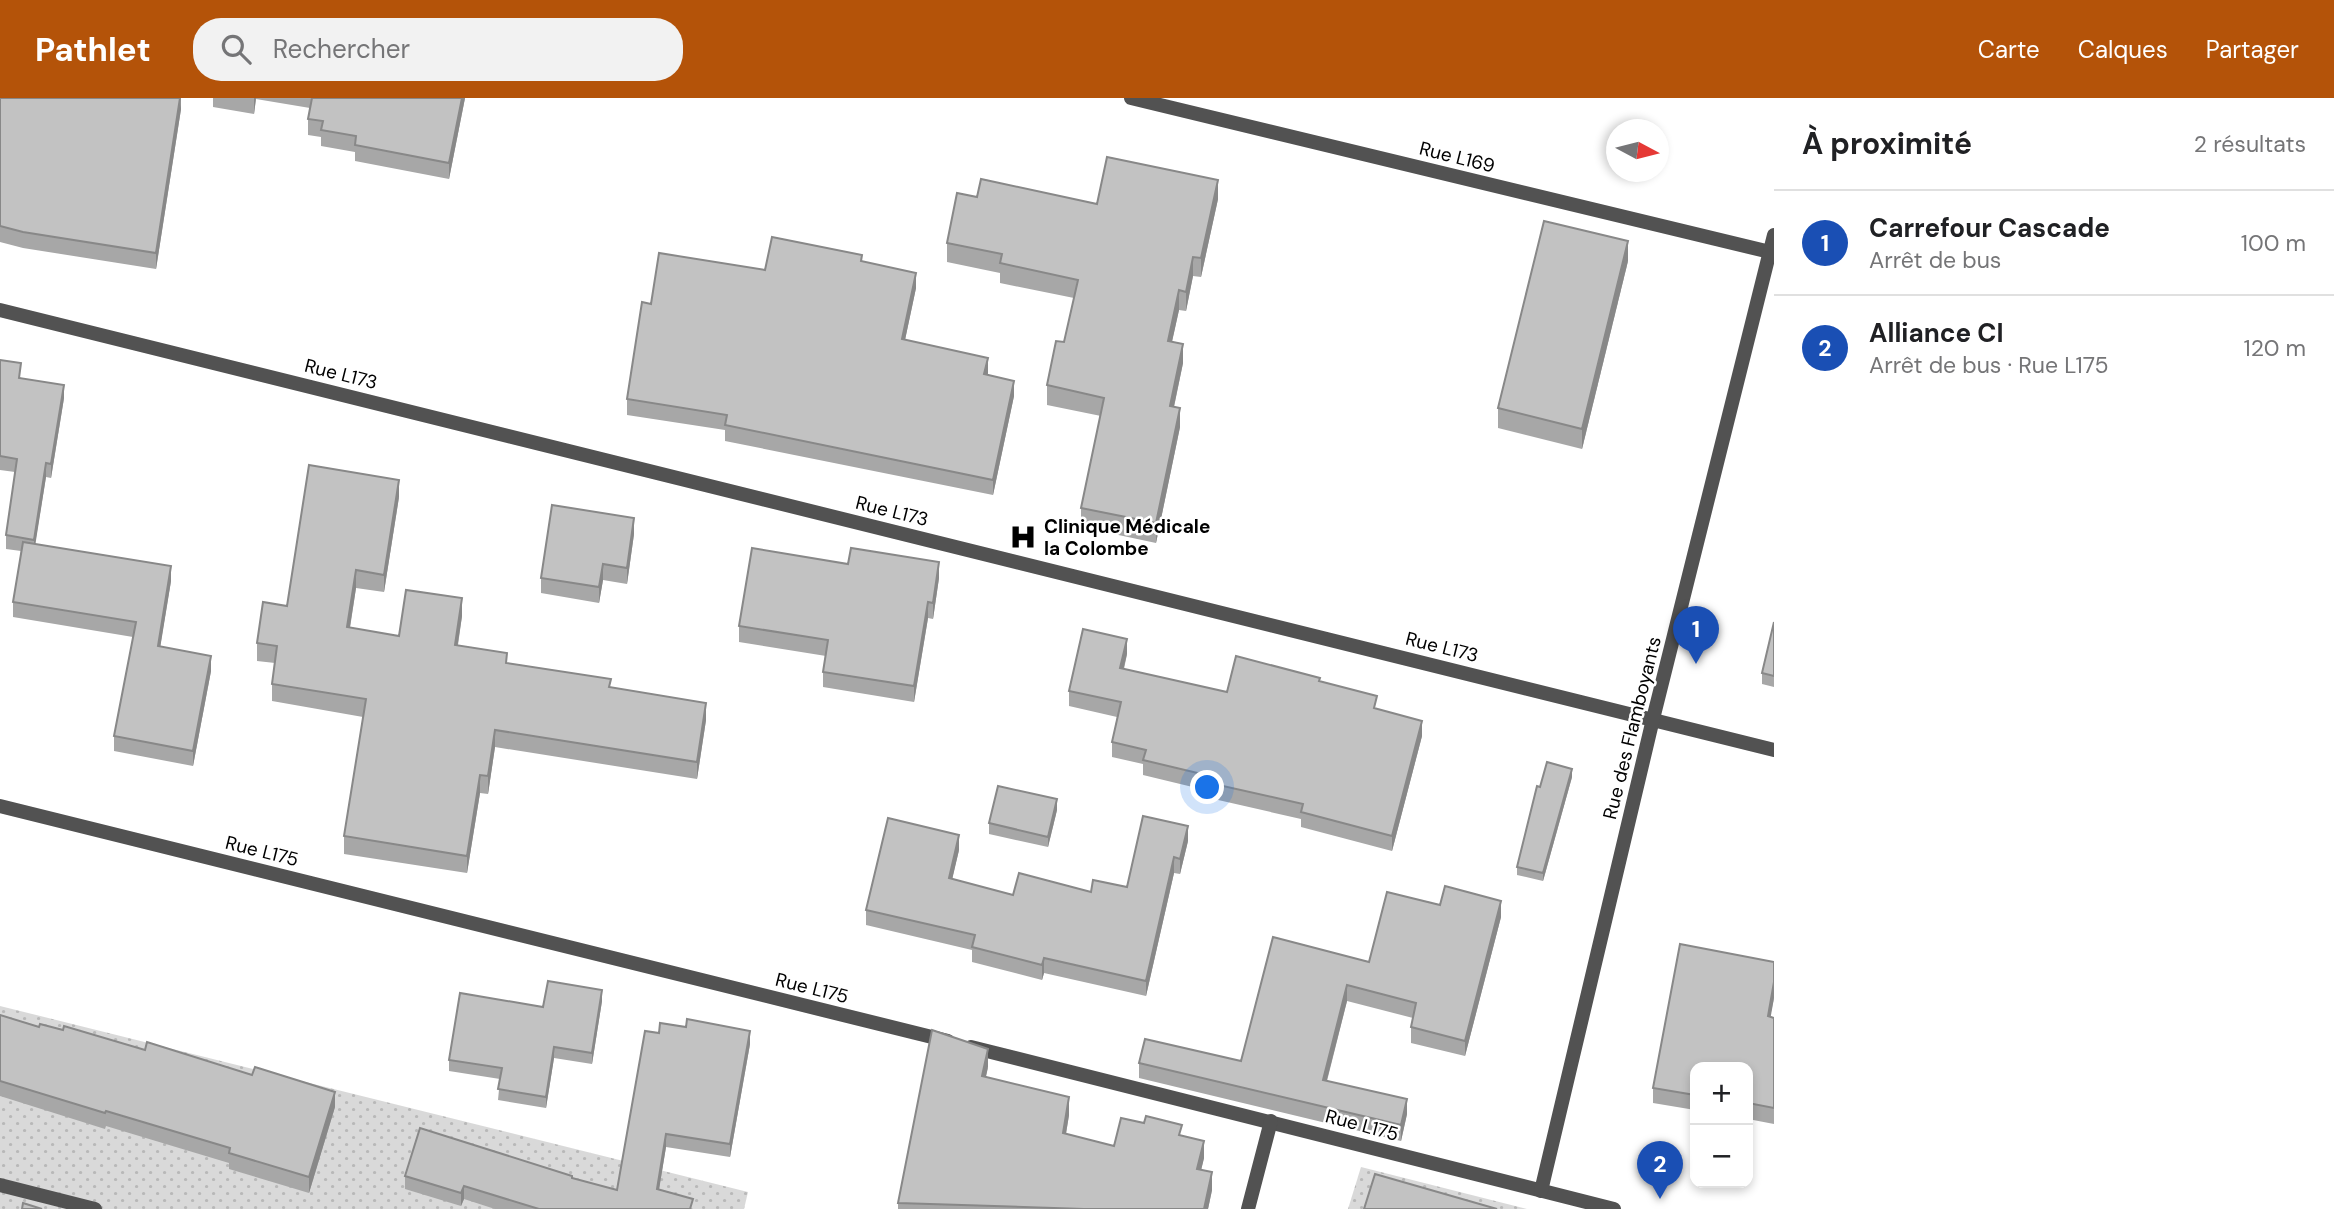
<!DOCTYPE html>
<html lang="fr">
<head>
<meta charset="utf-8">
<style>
  :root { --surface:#fff; --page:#f2f2f2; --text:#202124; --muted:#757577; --line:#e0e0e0; --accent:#b45309 }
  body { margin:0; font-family:"DM Sans",sans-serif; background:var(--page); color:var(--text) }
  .controls { position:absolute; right:21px; bottom:21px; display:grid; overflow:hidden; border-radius:14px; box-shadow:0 4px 10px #0003 }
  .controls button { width:63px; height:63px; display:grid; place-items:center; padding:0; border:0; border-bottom:2px solid var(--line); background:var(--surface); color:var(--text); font:35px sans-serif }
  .compass { position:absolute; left:1606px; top:21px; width:63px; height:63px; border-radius:50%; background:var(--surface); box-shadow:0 4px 10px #0003; rotate:97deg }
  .you { position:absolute; left:1208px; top:690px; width:24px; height:24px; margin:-18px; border:5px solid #fff; border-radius:50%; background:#1a73e8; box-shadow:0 0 0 10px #1a73e833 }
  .badge { display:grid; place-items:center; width:46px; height:46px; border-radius:50%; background:var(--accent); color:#fff; font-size:23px; font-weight:700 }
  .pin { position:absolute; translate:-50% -58px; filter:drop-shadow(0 2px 4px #0008) }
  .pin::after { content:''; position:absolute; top:37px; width:24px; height:21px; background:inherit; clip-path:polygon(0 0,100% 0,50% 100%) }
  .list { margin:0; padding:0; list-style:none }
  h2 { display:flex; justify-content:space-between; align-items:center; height:91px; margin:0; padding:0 28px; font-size:30px }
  h2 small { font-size:23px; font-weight:400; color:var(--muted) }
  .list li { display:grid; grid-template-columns:46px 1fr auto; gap:21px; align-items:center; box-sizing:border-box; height:105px; padding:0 28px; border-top:2px solid var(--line) }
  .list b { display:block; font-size:26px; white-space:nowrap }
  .list p { margin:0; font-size:23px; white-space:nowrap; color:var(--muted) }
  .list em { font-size:23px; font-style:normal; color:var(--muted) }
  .icon { flex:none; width:38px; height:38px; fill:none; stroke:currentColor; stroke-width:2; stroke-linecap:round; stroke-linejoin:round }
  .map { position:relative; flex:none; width:1774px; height:1111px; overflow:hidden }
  header { display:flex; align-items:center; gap:42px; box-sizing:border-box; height:98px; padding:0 35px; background:var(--accent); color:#fff }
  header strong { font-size:33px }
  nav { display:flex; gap:38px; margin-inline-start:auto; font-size:24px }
  .search { width:490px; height:63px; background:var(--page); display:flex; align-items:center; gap:18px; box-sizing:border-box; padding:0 24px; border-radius:28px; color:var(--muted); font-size:26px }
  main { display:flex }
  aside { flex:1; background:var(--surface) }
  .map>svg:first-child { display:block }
  .grass { fill:url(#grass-dots) }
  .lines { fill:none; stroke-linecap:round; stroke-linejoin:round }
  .street { stroke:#525252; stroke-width:14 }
  .wall { fill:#a7a7a7 }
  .shaded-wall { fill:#888 }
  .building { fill:#c2c2c2; stroke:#888; stroke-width:2 }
  .labels { text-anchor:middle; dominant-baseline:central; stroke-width:5; stroke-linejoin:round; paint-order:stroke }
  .street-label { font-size:19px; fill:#000; stroke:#fff }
  .poi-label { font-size:19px; font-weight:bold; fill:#000; stroke:#fff; text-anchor:start }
</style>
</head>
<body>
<header>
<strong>Pathlet</strong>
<div class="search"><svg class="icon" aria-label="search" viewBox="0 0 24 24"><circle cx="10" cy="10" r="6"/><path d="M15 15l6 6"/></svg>Rechercher</div>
<nav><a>Carte</a><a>Calques</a><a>Partager</a></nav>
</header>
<main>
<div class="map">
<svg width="1774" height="1111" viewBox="0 0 1774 1111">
  <defs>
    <pattern id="grass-dots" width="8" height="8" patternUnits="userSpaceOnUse" patternTransform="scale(1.75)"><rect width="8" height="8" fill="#d9d9d9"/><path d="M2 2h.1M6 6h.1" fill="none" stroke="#b8b8b8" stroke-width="1.8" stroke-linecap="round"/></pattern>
  </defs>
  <rect width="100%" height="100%" fill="#fff"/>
  <!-- grass -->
  <g class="grass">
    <polygon points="0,908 748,1094 744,1111 0,1111"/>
    <polygon points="1361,1069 1527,1111 1348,1111"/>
  </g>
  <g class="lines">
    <!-- street -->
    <g class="street">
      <polyline points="1131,0 1774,155"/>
      <polyline points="0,212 1774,652"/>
      <polyline points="0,708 948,943"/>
      <polyline points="971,949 1614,1111"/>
      <polyline points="0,1087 95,1111"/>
      <polyline points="1541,1093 1653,621 1774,137"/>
      <polyline points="1248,1111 1271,1023"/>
    </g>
  </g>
  <!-- wall -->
  <g class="wall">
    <polygon points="0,0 181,0 181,11 156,171 23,150 0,144"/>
    <polygon points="213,0 465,0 449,81 355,63 355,54 321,48 321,39 308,37 308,21 310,10 256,1 254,16 213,9"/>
    <polygon points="977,99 1097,106 1218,101 1201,179 1193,178 1186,213 1179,212 1172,243 1183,265 1174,309 1180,329 1156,445 1081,429 1081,410 1101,318 1047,307 1047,287 1064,244 1074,200 1000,185 1000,175 947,164 947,145"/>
    <polygon points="862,163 916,190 905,242 988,275 988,277 1014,298 993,397 725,343 725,332 627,317 627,301 651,206 765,172"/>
    <polygon points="1628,163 1582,351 1498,330 1498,310"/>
    <polygon points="0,262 21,280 64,300 51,380 46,379 35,446 171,483 160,549 211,573 193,668 114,653 114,638 133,539 13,519 13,504 21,453 6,451 6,437 15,374 0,372"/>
    <polygon points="399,399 384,494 356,490 350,530 399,538 462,518 458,547 507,565 611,590 706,622 697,681 495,649 488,696 480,695 467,775 344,756 344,738 363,619 272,603 272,586 275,565 257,563 257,545 287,508"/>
    <polygon points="634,436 627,486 603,482 599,505 541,495 541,480"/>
    <polygon points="939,480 933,521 928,520 914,604 823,589 823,574 826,558 739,544 739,528"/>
    <polygon points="1774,524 1774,589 1762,586 1762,575"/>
    <polygon points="1127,556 1124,571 1227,594 1320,583 1377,611 1422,638 1392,753 1301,729 1301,721 1205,699 1205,692 1143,677 1143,666 1112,659 1112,644 1117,619 1069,608 1069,593"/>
    <polygon points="1572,679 1543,783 1517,777 1517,769 1540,689"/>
    <polygon points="1057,712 1048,749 989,736 989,725"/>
    <polygon points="1188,743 1180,776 1174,775 1146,898 1044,875 1042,882 972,864 972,852 866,827 866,812 959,752 952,781 1013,797 1091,794 1127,789"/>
    <polygon points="1440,807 1501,819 1465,958 1411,945 1411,929 1413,920 1347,903 1327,983 1407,1016 1401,1043 1139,980 1139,965 1241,963"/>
    <polygon points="1774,900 1770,919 1774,920 1774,1026 1748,1021 1748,969 1695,969 1695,1012 1653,1005 1653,990"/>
    <polygon points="602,903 592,966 554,960 546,1010 498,1002 500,981 449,973 449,962 543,909"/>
    <polygon points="0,917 39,929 335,1009 309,1095 229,1071 229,1065 106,1028 105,1031 0,998"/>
    <polygon points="645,933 750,946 730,1059 666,1049 659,1091 693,1111 495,1111 464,1101 461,1108 405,1091 405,1078 572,1080 617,1092"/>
    <polygon points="988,969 986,979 1069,1017 1066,1036 1114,1048 1182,1037 1204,1060 1201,1072 1212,1092 1208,1111 898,1111 898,1105"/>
  </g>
  <!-- shaded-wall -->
  <g class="shaded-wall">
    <polygon points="180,0 181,11 156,171 156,155"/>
    <polygon points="254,0 256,0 254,16"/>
    <polygon points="462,0 465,0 449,81 449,65"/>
    <polygon points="1218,82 1218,101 1201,179 1201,160"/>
    <polygon points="1628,143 1628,163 1582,351 1582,331"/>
    <polygon points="1193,159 1193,178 1186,213 1186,194"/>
    <polygon points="916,175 916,190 902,256 902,241"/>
    <polygon points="1179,192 1179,212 1168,262 1168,243"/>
    <polygon points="1183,246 1183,265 1170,327 1170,308"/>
    <polygon points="988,260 988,275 984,292 984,276"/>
    <polygon points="1014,283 1014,298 993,397 993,382"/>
    <polygon points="64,287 64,300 51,380 51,366"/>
    <polygon points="1180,310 1180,329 1156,445 1156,425"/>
    <polygon points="46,365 46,379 34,455 34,442"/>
    <polygon points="399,382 399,399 384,494 384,477"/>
    <polygon points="634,420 634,436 627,486 627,470"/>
    <polygon points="939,464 939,480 933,521 933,505"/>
    <polygon points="603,466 603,482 599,505 599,489"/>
    <polygon points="171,468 171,483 158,563 158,548"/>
    <polygon points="356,472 356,490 347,547 347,529"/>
    <polygon points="462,500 462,518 455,564 455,547"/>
    <polygon points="928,504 928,520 914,604 914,588"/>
    <polygon points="1127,541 1127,556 1120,585 1120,570"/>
    <polygon points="211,558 211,573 193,668 193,653"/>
    <polygon points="706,605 706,622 697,681 697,664"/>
    <polygon points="1422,623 1422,638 1392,753 1392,738"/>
    <polygon points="495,632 495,649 488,696 488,678"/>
    <polygon points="1572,671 1572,679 1543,783 1543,775"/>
    <polygon points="480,677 480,695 467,775 467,758"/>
    <polygon points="1057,701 1057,712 1048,749 1048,739"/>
    <polygon points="1188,728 1188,743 1180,776 1180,761"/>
    <polygon points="959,737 959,752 949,795 949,780"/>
    <polygon points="1174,759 1174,775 1146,898 1146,883"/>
    <polygon points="1501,803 1501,819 1465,958 1465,943"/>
    <polygon points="1044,860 1044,875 1042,882 1042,867"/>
    <polygon points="1774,884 1774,900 1768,934 1768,918"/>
    <polygon points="1347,887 1347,903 1323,997 1323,982"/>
    <polygon points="602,892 602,903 592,966 592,955"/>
    <polygon points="750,933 750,946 730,1059 730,1046"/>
    <polygon points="554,949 554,960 546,1010 546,999"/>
    <polygon points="988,951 988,969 982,995 982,978"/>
    <polygon points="335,994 335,1009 309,1095 309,1079"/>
    <polygon points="1069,999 1069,1017 1063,1053 1063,1035"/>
    <polygon points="1407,1001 1407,1016 1401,1043 1401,1027"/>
    <polygon points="666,1036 666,1049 657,1104 657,1091"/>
    <polygon points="1204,1043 1204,1060 1197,1089 1197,1071"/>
    <polygon points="1212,1074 1212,1092 1208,1111 1204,1111"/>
    <polygon points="464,1088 464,1101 461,1108 461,1095"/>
  </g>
  <!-- building -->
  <g class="building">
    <polygon points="0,0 180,0 156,155 23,134 0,128"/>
    <polygon points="312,0 462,0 449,65 355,47 356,38 321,32 323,23 308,21"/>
    <polygon points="1107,59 1218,82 1201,160 1193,159 1186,194 1179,192 1168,243 1183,246 1170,308 1180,310 1156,425 1081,410 1104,300 1047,287 1056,243 1064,244 1078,182 1000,165 1002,156 947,145 957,95 977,99 981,81 1097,106"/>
    <polygon points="1544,123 1628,143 1582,331 1498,310"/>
    <polygon points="772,139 862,157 861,163 916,175 902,241 988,260 984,276 1014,283 993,382 725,327 727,317 627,301 642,204 651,206 659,155 765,172"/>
    <polygon points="0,262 21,265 19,280 64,287 51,366 46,365 34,442 6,437 17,361 0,358"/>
    <polygon points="309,367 399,382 384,477 356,472 347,529 399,538 406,492 462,500 455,547 507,555 506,565 611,581 609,589 706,605 697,664 495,632 488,678 480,677 467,758 344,738 366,601 272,586 277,548 257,545 263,504 287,508"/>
    <polygon points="552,407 634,420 627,470 603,466 599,489 541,480"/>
    <polygon points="23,444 171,468 158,548 211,558 193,653 114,638 136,524 13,504"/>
    <polygon points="752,450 848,466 851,450 939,464 933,505 928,504 914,588 823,574 828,542 739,528"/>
    <polygon points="1774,524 1774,578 1762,575"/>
    <polygon points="1083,531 1127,541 1120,570 1227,594 1236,558 1320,580 1319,583 1377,598 1374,610 1422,623 1392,738 1301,714 1303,706 1205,684 1206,677 1143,662 1146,652 1112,644 1121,604 1069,593"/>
    <polygon points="1547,664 1572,671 1543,775 1517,769 1537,688 1540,689"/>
    <polygon points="998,688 1057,701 1048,739 989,725"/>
    <polygon points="1143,718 1188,728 1180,761 1174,759 1146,883 1044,860 1042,867 972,849 975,837 866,812 888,720 959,737 949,780 1013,797 1019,775 1091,794 1093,782 1127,789"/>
    <polygon points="1445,788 1501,803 1465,943 1411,929 1416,905 1347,887 1323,982 1407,1001 1401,1027 1139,965 1145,941 1241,963 1273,839 1369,864 1387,794 1440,807"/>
    <polygon points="1680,846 1774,864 1774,884 1768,918 1774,920 1774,1010 1748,1005 1748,969 1695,969 1695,997 1653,990"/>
    <polygon points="548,883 602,892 592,955 554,949 546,999 498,991 502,970 449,962 460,895 543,909"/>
    <polygon points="0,917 39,929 40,926 63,932 64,928 145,952 147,944 252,977 255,969 335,994 309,1079 229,1055 230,1050 106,1013 105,1015 0,983"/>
    <polygon points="687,921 750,933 730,1046 666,1036 657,1091 693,1101 690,1111 539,1111 464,1088 461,1095 405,1078 420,1030 572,1078 572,1080 617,1092 645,933 659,935 660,925 686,929"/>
    <polygon points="932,932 988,951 982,978 1069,999 1063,1035 1114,1048 1121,1020 1144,1025 1146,1018 1182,1027 1179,1037 1204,1043 1197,1071 1212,1074 1204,1111 1084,1111 898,1105"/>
    <polygon points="1375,1076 1497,1111 1364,1111"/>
    <polygon points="23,1105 42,1111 22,1111"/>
  </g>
  <!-- icons -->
  <defs>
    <g id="hospital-bare" transform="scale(2.1)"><path d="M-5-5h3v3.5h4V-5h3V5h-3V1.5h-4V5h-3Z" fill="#000" stroke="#fff" stroke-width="2.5" paint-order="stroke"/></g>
  </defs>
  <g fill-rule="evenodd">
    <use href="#hospital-bare" x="1023" y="439"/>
  </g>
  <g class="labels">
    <!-- street labels -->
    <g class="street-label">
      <text transform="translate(1457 59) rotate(14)">Rue L169</text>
      <text transform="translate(341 276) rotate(14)">Rue L173</text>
      <text transform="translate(892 413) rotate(14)">Rue L173</text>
      <text transform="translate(1442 549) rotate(14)">Rue L173</text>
      <text transform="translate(1632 630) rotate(-76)">Rue des Flamboyants</text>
      <text transform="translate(262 753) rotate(14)">Rue L175</text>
      <text transform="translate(812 890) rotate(14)">Rue L175</text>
      <text transform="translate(1362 1027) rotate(15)">Rue L175</text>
    </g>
    <!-- poi labels -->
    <g class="poi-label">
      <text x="1044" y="428">Clinique Médicale<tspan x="1044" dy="22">la Colombe</tspan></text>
    </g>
  </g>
</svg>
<div class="controls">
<button>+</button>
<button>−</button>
</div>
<svg class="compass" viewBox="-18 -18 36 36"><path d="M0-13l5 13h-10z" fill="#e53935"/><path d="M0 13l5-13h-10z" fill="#757577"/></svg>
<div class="you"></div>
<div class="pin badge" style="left:1696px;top:566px;background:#1a4fb4">1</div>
<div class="pin badge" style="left:1660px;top:1101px;background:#1a4fb4">2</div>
</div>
<aside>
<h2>À proximité<small>2 résultats</small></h2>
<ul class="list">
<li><span class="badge" style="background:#1a4fb4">1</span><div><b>Carrefour Cascade</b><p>Arrêt de bus</p></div><em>100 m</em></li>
<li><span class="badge" style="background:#1a4fb4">2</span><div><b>Alliance CI</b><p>Arrêt de bus · Rue L175</p></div><em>120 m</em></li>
</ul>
</aside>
</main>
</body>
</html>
